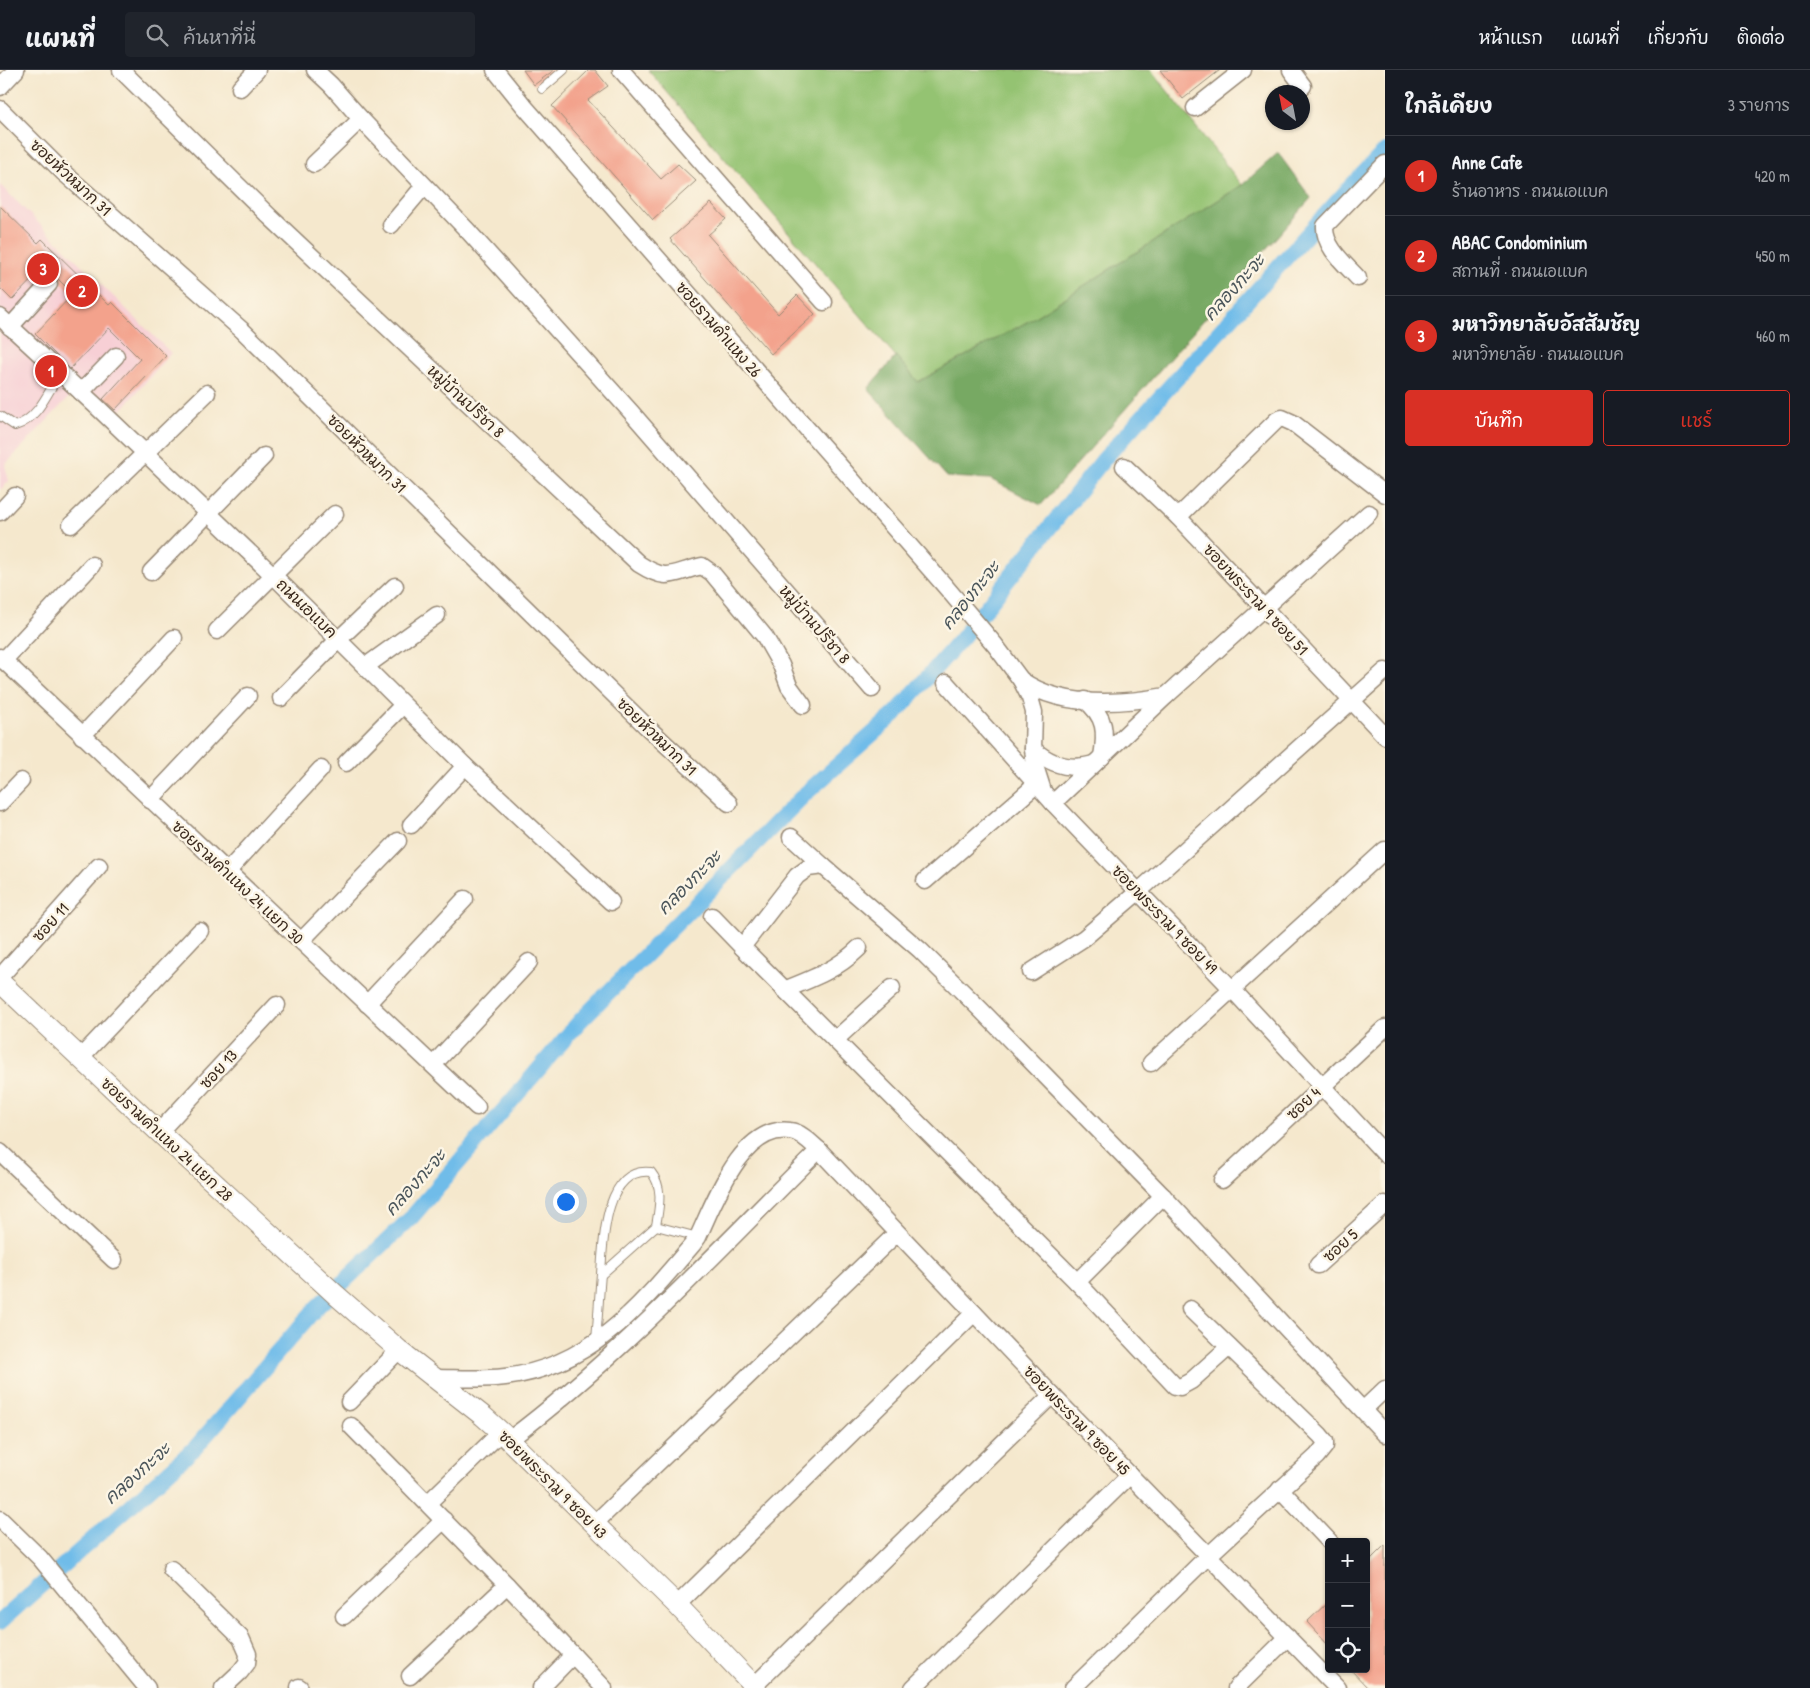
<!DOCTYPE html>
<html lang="th">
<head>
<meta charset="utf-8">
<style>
  :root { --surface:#171b24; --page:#20242c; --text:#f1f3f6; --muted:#9ea1a6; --line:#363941; --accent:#d93025 }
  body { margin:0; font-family:"Patrick Hand","Playpen Sans Thai",sans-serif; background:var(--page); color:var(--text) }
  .controls { position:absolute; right:15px; bottom:15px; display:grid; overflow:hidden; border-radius:5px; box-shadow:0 1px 4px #0004 }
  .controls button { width:45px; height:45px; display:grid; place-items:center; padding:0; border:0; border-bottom:1px solid var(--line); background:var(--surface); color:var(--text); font:25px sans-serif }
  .compass { position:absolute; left:1265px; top:15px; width:45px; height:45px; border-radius:50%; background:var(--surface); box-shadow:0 1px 4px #0004; rotate:328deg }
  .you { position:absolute; left:565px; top:1131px; width:18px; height:18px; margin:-12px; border:4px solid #fff; border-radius:50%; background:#1a73e8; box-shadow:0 0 0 8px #1a73e833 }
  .badge { display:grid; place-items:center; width:32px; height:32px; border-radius:50%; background:var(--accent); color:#fff; font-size:16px; font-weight:700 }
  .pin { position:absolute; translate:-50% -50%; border:2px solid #fff; box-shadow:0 1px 5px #0006 }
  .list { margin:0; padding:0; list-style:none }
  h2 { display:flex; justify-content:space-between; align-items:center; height:65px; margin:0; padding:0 20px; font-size:21px }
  h2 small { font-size:16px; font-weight:400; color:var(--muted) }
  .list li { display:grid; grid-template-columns:32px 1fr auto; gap:15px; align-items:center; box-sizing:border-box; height:80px; padding:0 20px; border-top:1px solid var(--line) }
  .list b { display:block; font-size:19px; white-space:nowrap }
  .list p { margin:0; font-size:16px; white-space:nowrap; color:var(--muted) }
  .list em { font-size:16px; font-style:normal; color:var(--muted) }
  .actions { display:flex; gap:10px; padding:15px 20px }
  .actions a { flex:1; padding:11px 0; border:1px solid var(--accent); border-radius:5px; text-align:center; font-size:18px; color:var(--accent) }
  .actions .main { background:var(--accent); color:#fff }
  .icon { flex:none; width:28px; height:28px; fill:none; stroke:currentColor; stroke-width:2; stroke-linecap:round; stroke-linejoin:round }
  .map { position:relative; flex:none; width:1385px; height:1618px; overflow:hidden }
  header { display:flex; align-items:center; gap:30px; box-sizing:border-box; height:70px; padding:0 25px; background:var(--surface); border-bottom:1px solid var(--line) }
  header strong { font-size:24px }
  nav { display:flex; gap:28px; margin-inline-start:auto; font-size:18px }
  .search { width:350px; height:45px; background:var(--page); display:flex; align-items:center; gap:12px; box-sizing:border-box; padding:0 18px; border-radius:5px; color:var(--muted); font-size:19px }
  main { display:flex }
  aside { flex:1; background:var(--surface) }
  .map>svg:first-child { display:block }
  .built { fill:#f7cfd5 }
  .green { fill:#94c372; stroke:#687648 }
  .forest { fill:#77a964; stroke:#596a41 }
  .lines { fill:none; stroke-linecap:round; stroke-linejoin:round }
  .canal { stroke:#6fbce9; stroke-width:16 }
  .building { fill:#f3a28c }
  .service-casing { stroke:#988976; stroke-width:10 }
  .minor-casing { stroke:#988976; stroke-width:19 }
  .tertiary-casing { stroke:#988976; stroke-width:22 }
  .service { stroke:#fff; stroke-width:8 }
  .minor { stroke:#fff; stroke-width:16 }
  .tertiary { stroke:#fff; stroke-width:20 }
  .labels { text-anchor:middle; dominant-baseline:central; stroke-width:5; stroke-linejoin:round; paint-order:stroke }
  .street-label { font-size:16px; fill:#3b2a1e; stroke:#fcf5e5 }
  .water-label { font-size:18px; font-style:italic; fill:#4b565b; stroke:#fcf5e5 }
</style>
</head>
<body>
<header>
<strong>แผนที่</strong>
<div class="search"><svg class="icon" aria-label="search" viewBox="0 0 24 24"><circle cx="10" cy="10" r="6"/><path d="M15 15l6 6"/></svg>ค้นหาที่นี่</div>
<nav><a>หน้าแรก</a><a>แผนที่</a><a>เกี่ยวกับ</a><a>ติดต่อ</a></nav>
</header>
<main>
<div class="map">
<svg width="1385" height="1618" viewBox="0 0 1385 1618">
  <rect width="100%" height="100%" fill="#fcf5e5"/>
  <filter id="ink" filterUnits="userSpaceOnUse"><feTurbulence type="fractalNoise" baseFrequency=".02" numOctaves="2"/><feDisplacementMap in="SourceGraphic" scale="10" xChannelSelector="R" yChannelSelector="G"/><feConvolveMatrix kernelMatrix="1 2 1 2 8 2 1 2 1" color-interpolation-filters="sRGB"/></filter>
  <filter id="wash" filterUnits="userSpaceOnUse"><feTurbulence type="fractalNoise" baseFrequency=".0096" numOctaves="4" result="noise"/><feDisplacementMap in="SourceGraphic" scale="20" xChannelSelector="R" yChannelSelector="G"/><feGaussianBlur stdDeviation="1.12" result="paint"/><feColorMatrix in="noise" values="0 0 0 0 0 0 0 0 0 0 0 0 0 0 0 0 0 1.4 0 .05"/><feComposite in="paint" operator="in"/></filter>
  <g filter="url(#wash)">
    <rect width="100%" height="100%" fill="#f5e8cd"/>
    <!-- built -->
    <polygon class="built" points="0,115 171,283 116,346 73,323 5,395 9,411 0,420"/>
    <!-- green -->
    <polygon class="green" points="648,0 1151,0 1242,115 1027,252 918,312"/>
    <!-- forest -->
    <polygon class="forest" points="1278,83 1311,128 1041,435 990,409 947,407 868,319 896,286 918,312 1027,252 1242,115"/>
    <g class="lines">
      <!-- canal -->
      <polyline class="canal" points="0,1552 195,1378 317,1237 411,1148 580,951 805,724 895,644 961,569 1104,389 1351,116 1385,81"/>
    </g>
    <g id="blocks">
      <!-- building -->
      <g class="building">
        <polygon points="523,0 554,0 534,15"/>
        <polygon points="589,0 595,0 608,16 588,30 661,109 678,94 696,111 653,150 552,36"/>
        <polygon points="1160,0 1220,0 1183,29"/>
        <polygon points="711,133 726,149 708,165 778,244 797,225 815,244 771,284 670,169"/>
        <polygon points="0,136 38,173 42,169 109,235 112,232 166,286 115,340 103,329 140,289 109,258 70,299 35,264 73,224 45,196 12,230 0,218"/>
        <polygon points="1385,1475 1385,1618 1368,1618 1350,1599 1366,1599 1366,1494"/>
        <polygon points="1329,1531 1329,1576 1307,1552"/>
      </g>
    </g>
  </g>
  <g filter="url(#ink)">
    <use href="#blocks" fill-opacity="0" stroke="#988976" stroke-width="1"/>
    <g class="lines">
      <!-- service casing -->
      <g class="service-casing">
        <g id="service">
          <polyline points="542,19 564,0"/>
          <path d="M0,346L15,356C38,349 48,322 60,303"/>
          <polyline points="601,1205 656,1156"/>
          <path d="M596,1270C598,1248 599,1226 601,1204C603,1174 604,1096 651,1102C664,1118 659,1137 656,1156L698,1167"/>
        </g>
      </g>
      <!-- minor casing -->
      <g class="minor-casing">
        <g id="minor">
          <path d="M121,0L270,147L639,494C669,513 671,503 702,496L712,503L765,567L781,595L789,616L803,635"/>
          <polyline points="315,0 331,15 361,49 468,161 631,342 872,619"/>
          <polyline points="495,0 524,36 945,516 995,575 1021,610 1030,628 1034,642 1033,679 1035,696 1043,721"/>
          <polyline points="621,0 824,232"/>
          <polyline points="1291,0 1303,16"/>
          <polyline points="0,17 16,0"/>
          <polyline points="240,18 257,0"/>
          <polyline points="1195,38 1243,0"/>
          <polyline points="0,39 64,103 243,261 646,656 729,733"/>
          <polyline points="314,94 361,49"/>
          <polyline points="391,155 424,116"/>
          <path d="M1358,208C1344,193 1324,177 1325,156L1385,94"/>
          <polyline points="0,247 95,335 273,505 465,696 611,832"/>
          <polyline points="10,257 49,214"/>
          <polyline points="81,322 116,286"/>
          <polyline points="1124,396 1178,447 1385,666"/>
          <polyline points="0,442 15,426"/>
          <polyline points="1178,447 1277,350 1282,348 1293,353 1385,424"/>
          <polyline points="71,455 207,323"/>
          <polyline points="151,502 264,386"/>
          <polyline points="217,561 335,444"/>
          <polyline points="0,587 477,1037"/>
          <polyline points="3,591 92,495"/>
          <polyline points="366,596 437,545"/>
          <path d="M1021,610C1060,638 1121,634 1166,626"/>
          <polyline points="946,613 1053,733 1232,919 1385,1084"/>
          <polyline points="281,628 339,569 395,516"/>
          <path d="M1085,630C1106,647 1106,662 1102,687"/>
          <polyline points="82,666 174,568"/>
          <path d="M1033,679C1051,695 1071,701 1094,694"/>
          <polyline points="346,693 403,635"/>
          <polyline points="150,730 248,626"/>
          <polyline points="0,733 21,711"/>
          <polyline points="1053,733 1166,626 1369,443"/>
          <polyline points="411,755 465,696"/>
          <polyline points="791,767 823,796"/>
          <polyline points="227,802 321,699"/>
          <polyline points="925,811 1037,714"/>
          <polyline points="712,846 742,877"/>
          <polyline points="301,871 398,771"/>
          <polyline points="1031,902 1084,868 1139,821 1385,601"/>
          <polyline points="0,907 99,796"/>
          <path d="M784,920C812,909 838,899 859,878"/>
          <polyline points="367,934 465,829"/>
          <polyline points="835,970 892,918"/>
          <polyline points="80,988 200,861"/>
          <polyline points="1151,993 1385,780"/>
          <polyline points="433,995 529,892"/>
          <polyline points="159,1062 277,935"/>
          <polyline points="0,1082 114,1190"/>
          <polyline points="1222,1110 1385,958"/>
          <polyline points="1318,1195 1385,1134"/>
          <polyline points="1077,1212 1163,1126"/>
          <polyline points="1229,1277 1191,1311 1180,1317 1175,1316 1077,1212 742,877 797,806 808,798 823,796 920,880 980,939 1163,1126 1385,1364"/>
          <path d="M432,1308C457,1308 481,1310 505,1307C591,1297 641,1235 693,1174L698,1167C714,1133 742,1054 790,1061C801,1062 811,1073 819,1080L1052,1325L1337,1618"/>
          <polyline points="349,1332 399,1280"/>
          <polyline points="1363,1340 1385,1319"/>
          <polyline points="351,1356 507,1515 604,1618"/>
          <path d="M509,1370C622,1285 719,1179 819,1080"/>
          <polyline points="1280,1419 1330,1472"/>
          <polyline points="428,1433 501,1362"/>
          <polyline points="0,1449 40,1488 147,1618"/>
          <polyline points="594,1454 897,1163"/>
          <polyline points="171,1499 241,1568 248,1584 247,1593 240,1602 223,1618"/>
          <polyline points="677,1535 974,1243"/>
          <polyline points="344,1546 444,1450"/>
          <polyline points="410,1606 507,1515"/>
          <polyline points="754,1616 1052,1325"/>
          <polyline points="299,1617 300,1618"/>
          <polyline points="541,1618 573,1585"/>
          <polyline points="913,1618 1130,1405"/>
          <polyline points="1073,1618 1208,1486 1317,1386 1325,1376 1325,1371 1320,1365 1190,1239"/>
          <polyline points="1236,1618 1288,1567"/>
        </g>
      </g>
      <!-- tertiary casing -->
      <g class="tertiary-casing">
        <polyline id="tertiary" points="0,912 159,1062 336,1225 399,1280 483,1346 501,1362 677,1535 756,1618"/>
      </g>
      <!-- service -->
      <use href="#service" class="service"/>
      <!-- minor -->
      <use href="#minor" class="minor"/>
      <!-- tertiary -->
      <use href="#tertiary" class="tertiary"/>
    </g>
  </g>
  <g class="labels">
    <!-- street labels -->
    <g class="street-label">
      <text transform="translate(71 107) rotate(43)">ซอยหัวหมาก 31</text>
      <text transform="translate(719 259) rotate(49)">ซอยรามคำแหง 26</text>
      <text transform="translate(466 331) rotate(43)">หมู่บ้านปรีชา 8</text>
      <text transform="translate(367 383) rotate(45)">ซอยหัวหมาก 31</text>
      <text transform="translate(1256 529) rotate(47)">ซอยพระราม 9 ซอย 51</text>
      <text transform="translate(307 538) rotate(44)">ถนนเอแบค</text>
      <text transform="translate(815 554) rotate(49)">หมู่บ้านปรีชา 8</text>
      <text transform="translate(657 666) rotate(44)">ซอยหัวหมาก 31</text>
      <text transform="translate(238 812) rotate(43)">ซอยรามคำแหง 24 แยก 30</text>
      <text transform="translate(1165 849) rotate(46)">ซอยพระราม 9 ซอย 49</text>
      <text transform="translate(50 852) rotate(-48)">ซอย 11</text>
      <text transform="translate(218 999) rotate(-47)">ซอย 13</text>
      <text transform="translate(1303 1033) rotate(-43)">ซอย 4</text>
      <text transform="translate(167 1069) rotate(43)">ซอยรามคำแหง 24 แยก 28</text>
      <text transform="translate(1340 1175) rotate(-42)">ซอย 5</text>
      <text transform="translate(1077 1350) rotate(46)">ซอยพระราม 9 ซอย 45</text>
      <text transform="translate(553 1414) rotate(45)">ซอยพระราม 9 ซอย 43</text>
    </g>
    <!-- water labels -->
    <g class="water-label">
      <text transform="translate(1234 217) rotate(-48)">คลองกะจะ</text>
      <text transform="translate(970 525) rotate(-51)">คลองกะจะ</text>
      <text transform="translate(689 812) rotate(-45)">คลองกะจะ</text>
      <text transform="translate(415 1112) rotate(-48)">คลองกะจะ</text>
      <text transform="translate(137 1403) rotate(-42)">คลองกะจะ</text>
    </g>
  </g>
</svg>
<div class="controls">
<button>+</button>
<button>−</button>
<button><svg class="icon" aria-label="locate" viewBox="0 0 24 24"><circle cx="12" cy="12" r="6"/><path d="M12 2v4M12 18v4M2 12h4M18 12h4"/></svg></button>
</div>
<svg class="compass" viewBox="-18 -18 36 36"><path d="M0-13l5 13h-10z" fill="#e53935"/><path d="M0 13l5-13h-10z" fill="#9ea1a6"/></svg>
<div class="you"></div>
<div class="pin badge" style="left:51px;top:301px">1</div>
<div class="pin badge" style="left:82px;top:221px">2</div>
<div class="pin badge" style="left:43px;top:199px">3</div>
</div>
<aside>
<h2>ใกล้เคียง<small>3 รายการ</small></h2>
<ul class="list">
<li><span class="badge">1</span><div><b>Anne Cafe</b><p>ร้านอาหาร · ถนนเอแบค</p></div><em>420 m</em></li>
<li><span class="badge">2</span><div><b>ABAC Condominium</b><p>สถานที่ · ถนนเอแบค</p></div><em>450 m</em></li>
<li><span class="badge">3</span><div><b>มหาวิทยาลัยอัสสัมชัญ</b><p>มหาวิทยาลัย · ถนนเอแบค</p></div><em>460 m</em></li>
</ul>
<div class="actions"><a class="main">บันทึก</a><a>แชร์</a></div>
</aside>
</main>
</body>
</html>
